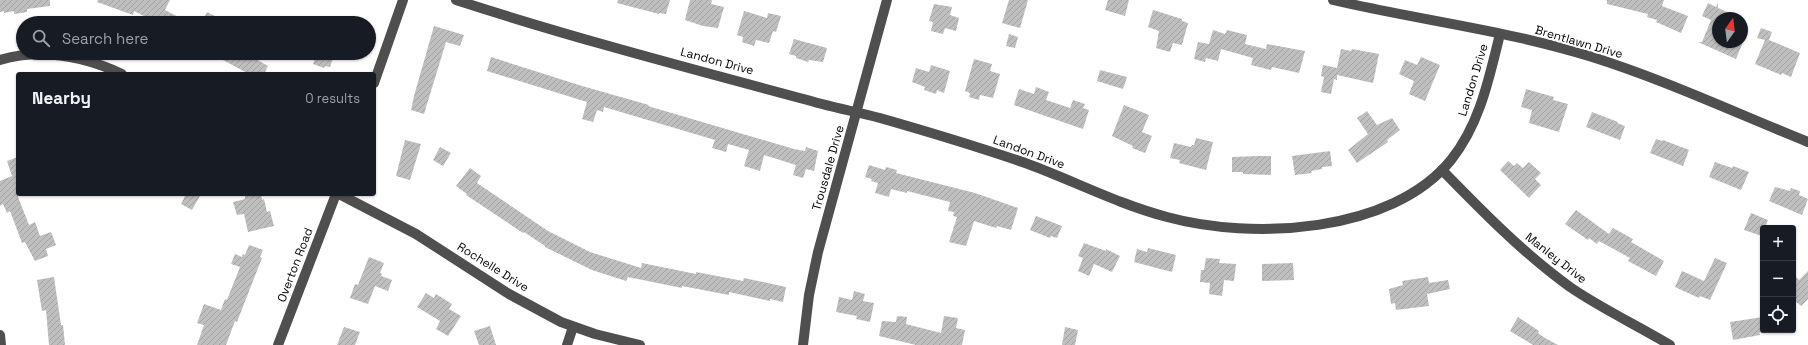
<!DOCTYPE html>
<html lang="en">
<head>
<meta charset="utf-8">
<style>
  :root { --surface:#171b24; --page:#20242c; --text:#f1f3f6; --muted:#9ea1a6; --line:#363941 }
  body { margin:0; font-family:"Space Grotesk",sans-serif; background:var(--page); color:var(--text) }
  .controls { position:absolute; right:12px; bottom:12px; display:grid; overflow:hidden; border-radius:4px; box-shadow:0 1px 3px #0004 }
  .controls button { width:36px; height:36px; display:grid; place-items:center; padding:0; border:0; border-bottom:1px solid var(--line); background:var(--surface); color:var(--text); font:20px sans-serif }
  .compass { position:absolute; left:1712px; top:12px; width:36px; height:36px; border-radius:50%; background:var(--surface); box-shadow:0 1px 3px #0004; rotate:14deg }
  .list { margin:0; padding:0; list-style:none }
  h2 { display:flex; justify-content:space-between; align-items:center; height:52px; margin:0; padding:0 16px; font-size:17px }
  h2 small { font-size:13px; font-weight:400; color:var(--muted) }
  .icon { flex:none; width:22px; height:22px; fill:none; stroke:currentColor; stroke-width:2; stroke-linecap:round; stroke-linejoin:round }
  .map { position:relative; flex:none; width:1808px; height:345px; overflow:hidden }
  .search { position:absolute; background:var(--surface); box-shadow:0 1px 3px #0004; left:16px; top:16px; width:360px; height:44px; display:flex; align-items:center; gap:10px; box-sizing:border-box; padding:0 14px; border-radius:22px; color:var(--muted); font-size:15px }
  .panel { position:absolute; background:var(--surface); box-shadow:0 1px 3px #0004; left:16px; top:72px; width:360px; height:124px; border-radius:4px }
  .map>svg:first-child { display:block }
  .building { fill:url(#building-hatch) }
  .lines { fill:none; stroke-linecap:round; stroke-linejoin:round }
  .minor { stroke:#4f4f4f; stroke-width:10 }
  .labels { text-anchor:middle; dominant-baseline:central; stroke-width:4; stroke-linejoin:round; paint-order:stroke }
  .street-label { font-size:12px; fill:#000; stroke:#fff }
</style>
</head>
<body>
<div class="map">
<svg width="1808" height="345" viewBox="0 0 1808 345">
  <defs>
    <pattern id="building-hatch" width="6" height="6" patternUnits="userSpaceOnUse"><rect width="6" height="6" fill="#bfbfbf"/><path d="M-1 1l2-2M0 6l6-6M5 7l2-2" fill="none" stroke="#a2a2a2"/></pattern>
  </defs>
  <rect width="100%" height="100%" fill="#fff"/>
  <!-- building -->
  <g class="building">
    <polygon points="0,0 50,0 50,6 27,9 27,12 14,14 14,11 4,13 4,11 0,12"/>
    <polygon points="98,0 170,0 165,10 190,23 158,23 134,11 133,15 97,2"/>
    <polygon points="618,0 670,0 666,14 659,13 659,14 617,3"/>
    <polygon points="690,0 712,0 711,4 724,7 718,28 703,26 685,20"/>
    <polygon points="1009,0 1028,0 1020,28 1002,23"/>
    <polygon points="1108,0 1129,0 1125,16 1105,10"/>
    <polygon points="1607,0 1664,0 1662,6 1688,16 1681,33 1656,22 1657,20 1647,17 1648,14 1607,4"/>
    <polygon points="1708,3 1716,7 1718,3 1718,8 1741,18 1718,18 1718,42 1743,42 1736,59 1698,42 1702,42 1711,20 1702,16"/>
    <polygon points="934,4 952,7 950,15 959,18 956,31 945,28 943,34 931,31 933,22 929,21"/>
    <polygon points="1153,10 1182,19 1182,21 1188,23 1182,45 1173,43 1170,52 1156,48 1159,31 1148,27"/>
    <polygon points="744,11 767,18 768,13 781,16 776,32 773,31 769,43 756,40 754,46 742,42 743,37 737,35"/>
    <polygon points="207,12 228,23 201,23"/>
    <polygon points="434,26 464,35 460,46 446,42 424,114 411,110 414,96"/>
    <polygon points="1761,28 1772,32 1769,40 1800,53 1791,77 1782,73 1781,75 1755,64 1765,40 1757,38"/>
    <polygon points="1213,30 1225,34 1227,30 1247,35 1245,44 1266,49 1267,44 1305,51 1299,73 1272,67 1271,70 1251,65 1253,58 1221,49 1218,61 1206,58 1205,62 1194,59 1198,42 1209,44"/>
    <polygon points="1009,34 1018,37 1015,48 1006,46"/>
    <polygon points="794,39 827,48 823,62 809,60 808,62 796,58 796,56 789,54"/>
    <polygon points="1341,49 1351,51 1352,49 1379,54 1373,83 1337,75 1337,80 1334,79 1331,94 1321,92 1324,77 1321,76 1323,65 1337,68"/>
    <polygon points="210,53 245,53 268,66 264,74 249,74"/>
    <polygon points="317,53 335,53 330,67 325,66 324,68 313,64"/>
    <polygon points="491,57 582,86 649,105 648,106 794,149 805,151 806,147 818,151 814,171 806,169 803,178 793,175 796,165 764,155 760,171 744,166 749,150 728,144 726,152 712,148 715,140 604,107 603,112 597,110 593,122 582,119 587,102 487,71"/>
    <polygon points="1421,57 1440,65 1425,101 1409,94 1414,81 1399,74 1405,60 1417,65"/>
    <polygon points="974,59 992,64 990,71 1000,74 993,98 980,95 979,100 969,97 970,93 965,91"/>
    <polygon points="931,65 950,71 944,93 937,90 936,94 924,90 925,87 912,82 916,68 929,72"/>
    <polygon points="1100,70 1127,77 1123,89 1097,81"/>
    <polygon points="1036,87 1049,92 1046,100 1070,108 1073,100 1085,104 1083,108 1089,110 1083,129 1014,105 1019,89 1034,94"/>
    <polygon points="1526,89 1554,97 1553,100 1568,104 1559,132 1529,123 1532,110 1521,107"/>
    <polygon points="1124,105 1149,115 1142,132 1152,136 1145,153 1132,148 1133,146 1112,136"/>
    <polygon points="1367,111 1377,125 1392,118 1400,130 1387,140 1388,142 1357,163 1348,150 1368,134 1357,118"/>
    <polygon points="1592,112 1618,122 1617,123 1625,126 1620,140 1586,127"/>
    <polygon points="1196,138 1213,142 1206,170 1179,163 1180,160 1170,158 1174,143 1191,147 1192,145 1194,145"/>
    <polygon points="1656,139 1662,141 1663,140 1689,150 1683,166 1650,153"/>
    <polygon points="405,140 421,144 410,180 396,176"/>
    <polygon points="440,147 451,153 443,166 433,160"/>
    <polygon points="1330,151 1332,166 1322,167 1322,169 1311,171 1312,173 1295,175 1292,156"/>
    <polygon points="1259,156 1271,156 1271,175 1243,174 1243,172 1232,172 1232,157"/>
    <polygon points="18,157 18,197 29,225 35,222 40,236 51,232 56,245 46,249 48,256 35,261 25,242 22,243 10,211 7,213 3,204 0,206 0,181 12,176 7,161"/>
    <polygon points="1508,161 1514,166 1517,163 1523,168 1529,162 1541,173 1535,179 1541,185 1529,198 1500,170"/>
    <polygon points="1715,162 1732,168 1733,166 1749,172 1741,190 1709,177"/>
    <polygon points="869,165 885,170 886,167 897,170 896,173 975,193 1018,208 1011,230 997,226 996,228 974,221 966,246 949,242 957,217 953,216 954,212 948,211 950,202 907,191 907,193 891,189 889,197 875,193 878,183 871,181 872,179 865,177"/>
    <polygon points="470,168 481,176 477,183 548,231 590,252 641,268 642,263 696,274 696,272 743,281 744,278 786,287 783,302 770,299 770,301 729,292 729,295 682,286 682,288 628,277 626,281 592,270 545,247 545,246 524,232 523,233 466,195 467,194 456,186"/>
    <polygon points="1775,187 1790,191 1791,188 1800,191 1799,195 1808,199 1802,215 1769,201"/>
    <polygon points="186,194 201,194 192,210 181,204"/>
    <polygon points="246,194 261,194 262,200 264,199 267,212 270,211 274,226 248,232 244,214 237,215 233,202 245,199 245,196"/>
    <polygon points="1576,210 1609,234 1613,228 1633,239 1631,242 1664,261 1656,276 1628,261 1630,258 1599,241 1597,244 1589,238 1588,240 1565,224"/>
    <polygon points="1751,213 1768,220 1765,228 1763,228 1762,236 1744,230"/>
    <polygon points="1036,216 1062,226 1057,238 1051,236 1050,238 1030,230"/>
    <polygon points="1084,243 1106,251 1106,249 1120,256 1112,272 1094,264 1089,276 1078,271 1083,258 1078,256"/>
    <polygon points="249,245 263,250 260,257 262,258 237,322 235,321 226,345 197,345 204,325 197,323 204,304 221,310 225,299 227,300 240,267 231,264 235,254 242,257 243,254 245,255"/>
    <polygon points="1148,248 1176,255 1172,272 1134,262 1137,249 1147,252"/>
    <polygon points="369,257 384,263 380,273 382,274 381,276 392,280 388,291 375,286 368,304 350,298 355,284 358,285"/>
    <polygon points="1206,258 1220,259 1219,263 1236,264 1234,281 1224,280 1222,296 1209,294 1210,283 1200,282 1201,270 1204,270"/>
    <polygon points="1715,258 1727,263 1710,300 1700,296 1699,298 1675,287 1682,271 1704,281"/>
    <polygon points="1293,263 1294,280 1262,281 1262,264"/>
    <polygon points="1808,271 1808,299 1801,306 1793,299 1793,274 1799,280"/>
    <polygon points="54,277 61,325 63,325 65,345 49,345 46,310 42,311 37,280"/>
    <polygon points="1428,277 1429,283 1448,280 1450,289 1427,294 1429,306 1396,310 1395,303 1391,304 1389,289 1403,285 1402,281"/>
    <polygon points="854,291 865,294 863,301 874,303 870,322 856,319 857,316 836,312 839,297 852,300"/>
    <polygon points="426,293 434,298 436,294 452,304 449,309 461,316 448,336 436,329 440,321 417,307"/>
    <polygon points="897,316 907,317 906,324 941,333 944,316 958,318 956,328 965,330 962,345 916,345 879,336 882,321 896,322"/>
    <polygon points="1518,317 1539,331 1538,333 1545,338 1558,345 1533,345 1510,331"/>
    <polygon points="1763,317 1763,332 1759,333 1760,335 1733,340 1730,322"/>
    <polygon points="490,326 496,345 479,345 474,331"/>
    <polygon points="344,327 360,332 355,345 337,345"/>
    <polygon points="1065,327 1078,330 1075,345 1062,345"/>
  </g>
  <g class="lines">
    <!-- minor -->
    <g class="minor">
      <path d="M456,0C576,39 700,71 822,104C841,109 861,113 880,118C929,132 979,147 1028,164C1074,181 1118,204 1167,217C1251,240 1391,234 1451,160C1480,124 1489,78 1500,34"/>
      <path d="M1333,0C1418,20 1505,30 1589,56C1663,79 1736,113 1808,142"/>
      <path d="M0,60C42,48 83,56 122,74"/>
      <polyline points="374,83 403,0"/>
      <path d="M1442,170C1482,211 1523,253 1570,287C1602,309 1637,325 1670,345"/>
      <polyline points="339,194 416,234 509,294 561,322 595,334 640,345"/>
      <polyline points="0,335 1,345"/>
      <polyline points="278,345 336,194"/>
      <polyline points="567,345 573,327"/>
      <polyline points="803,345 809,295 818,252 887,0"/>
    </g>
  </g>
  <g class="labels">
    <!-- street labels -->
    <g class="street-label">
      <text transform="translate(1579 42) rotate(16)">Brentlawn Drive</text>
      <text transform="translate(717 61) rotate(15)">Landon Drive</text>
      <text transform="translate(1473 80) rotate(-73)">Landon Drive</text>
      <text transform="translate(1029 152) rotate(20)">Landon Drive</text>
      <text transform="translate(828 168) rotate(-74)">Trousdale Drive</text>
      <text transform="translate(1556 258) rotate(38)">Manley Drive</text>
      <text transform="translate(295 265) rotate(-69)">Overton Road</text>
      <text transform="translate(493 267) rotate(32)">Rochelle Drive</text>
    </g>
  </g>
</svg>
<div class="controls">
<button>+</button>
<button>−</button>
<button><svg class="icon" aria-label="locate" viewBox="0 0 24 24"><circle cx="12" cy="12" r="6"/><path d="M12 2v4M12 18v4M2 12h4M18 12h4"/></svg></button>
</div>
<svg class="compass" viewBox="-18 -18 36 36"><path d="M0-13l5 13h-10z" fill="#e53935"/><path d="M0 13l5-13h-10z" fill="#9ea1a6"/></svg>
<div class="search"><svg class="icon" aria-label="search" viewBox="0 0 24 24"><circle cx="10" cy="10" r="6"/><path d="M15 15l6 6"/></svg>Search here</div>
<section class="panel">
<h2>Nearby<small>0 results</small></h2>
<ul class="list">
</ul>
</section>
</div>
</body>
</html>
